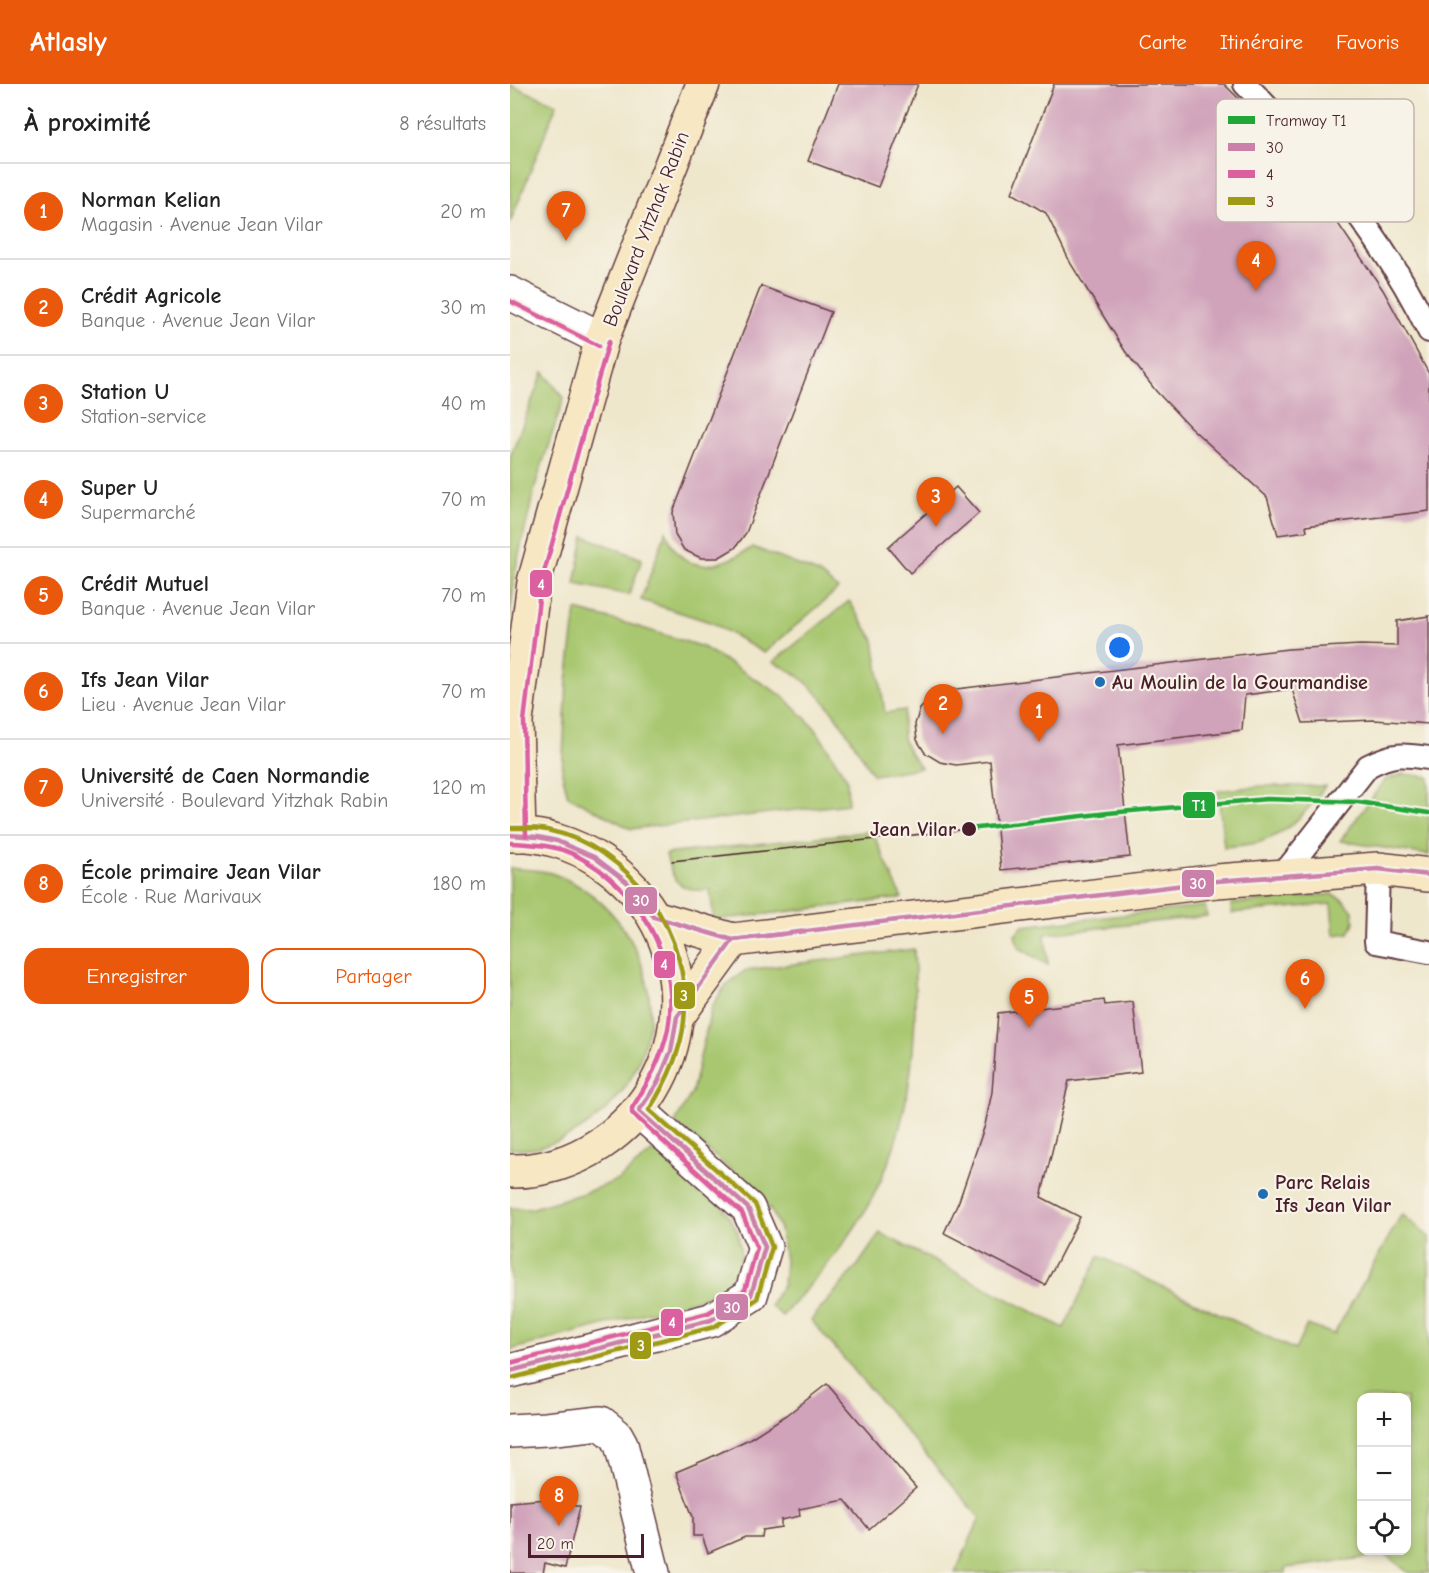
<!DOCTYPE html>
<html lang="fr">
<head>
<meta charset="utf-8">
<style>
  :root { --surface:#fff; --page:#f2f2f2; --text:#222; --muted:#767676; --line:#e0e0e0; --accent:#ea580c }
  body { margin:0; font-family:"Comic Neue",sans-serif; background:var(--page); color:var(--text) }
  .controls { position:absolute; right:18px; bottom:18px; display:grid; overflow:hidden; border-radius:12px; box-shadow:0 3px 9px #0003 }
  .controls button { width:54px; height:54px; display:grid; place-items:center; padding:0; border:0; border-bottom:2px solid var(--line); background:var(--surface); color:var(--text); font:30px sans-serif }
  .scale { position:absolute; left:18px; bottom:15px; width:116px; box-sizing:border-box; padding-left:6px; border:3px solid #4a1f2b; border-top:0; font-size:16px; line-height:21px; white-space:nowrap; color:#4a1f2b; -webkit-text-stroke:4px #f7f3e8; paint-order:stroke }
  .you { position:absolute; left:610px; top:564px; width:21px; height:21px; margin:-15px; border:4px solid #fff; border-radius:50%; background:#1a73e8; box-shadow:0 0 0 9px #1a73e833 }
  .badge { display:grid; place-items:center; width:39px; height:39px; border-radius:50%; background:var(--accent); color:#fff; font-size:20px; font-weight:700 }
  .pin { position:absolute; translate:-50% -50px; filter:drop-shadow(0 2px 3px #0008) }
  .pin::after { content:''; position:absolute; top:32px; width:21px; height:18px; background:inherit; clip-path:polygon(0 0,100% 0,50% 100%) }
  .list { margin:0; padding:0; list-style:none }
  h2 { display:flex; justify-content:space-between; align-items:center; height:78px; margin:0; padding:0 24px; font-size:26px }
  h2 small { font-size:20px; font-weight:400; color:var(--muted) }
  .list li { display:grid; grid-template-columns:39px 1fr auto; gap:18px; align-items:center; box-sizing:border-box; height:96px; padding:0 24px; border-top:2px solid var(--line) }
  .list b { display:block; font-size:22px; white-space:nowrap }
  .list p { margin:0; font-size:20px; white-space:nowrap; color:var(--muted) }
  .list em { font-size:20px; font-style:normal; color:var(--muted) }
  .actions { display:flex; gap:12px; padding:18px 24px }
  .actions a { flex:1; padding:14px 0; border:2px solid var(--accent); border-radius:18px; text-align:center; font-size:21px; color:var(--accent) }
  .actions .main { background:var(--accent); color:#fff }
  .icon { flex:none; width:33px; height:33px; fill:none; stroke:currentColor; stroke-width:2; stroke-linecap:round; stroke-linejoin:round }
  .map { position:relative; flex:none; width:919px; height:1489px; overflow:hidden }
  header { display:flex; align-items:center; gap:36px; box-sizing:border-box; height:84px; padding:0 30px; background:var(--accent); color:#fff }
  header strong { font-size:28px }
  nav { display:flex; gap:33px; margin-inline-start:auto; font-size:21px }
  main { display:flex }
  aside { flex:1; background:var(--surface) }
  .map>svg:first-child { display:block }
  .green { fill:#a8c76f; stroke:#79734d; stroke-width:1.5; fill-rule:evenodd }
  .building { fill:#d0a3ba }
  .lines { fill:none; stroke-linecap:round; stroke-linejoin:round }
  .lane-casing { stroke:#633d43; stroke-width:26 }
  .street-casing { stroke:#633d43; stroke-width:36 }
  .secondary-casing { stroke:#633d43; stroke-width:36 }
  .lane { stroke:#fff; stroke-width:22 }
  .street { stroke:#fff; stroke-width:33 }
  .secondary { stroke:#f7e8c3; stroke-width:33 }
  .tram { stroke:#4a1f2b; stroke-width:1.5 }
  .bus-1-casing { stroke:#f7f3e8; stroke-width:9 }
  .bus-2-casing { stroke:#f7f3e8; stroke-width:9 }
  .bus-3-casing { stroke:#f7f3e8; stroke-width:9 }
  .bus-1 { stroke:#cb80aa; stroke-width:4.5 }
  .bus-2 { stroke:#dc5f9f; stroke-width:4.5 }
  .bus-3 { stroke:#9f9a16; stroke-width:4.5 }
  .tram-1-casing { stroke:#f7f3e8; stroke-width:9 }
  .tram-1 { stroke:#23a638; stroke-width:4.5 }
  .poi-dot { fill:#1f6fb2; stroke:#f7f3e8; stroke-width:2 }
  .stop-dot { fill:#4a1f2b; stroke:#f7f3e8; stroke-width:2 }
  .labels { text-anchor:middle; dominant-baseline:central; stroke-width:4.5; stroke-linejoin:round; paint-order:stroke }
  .street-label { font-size:20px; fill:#4a1f2b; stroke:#f7f3e8 }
  .poi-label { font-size:20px; font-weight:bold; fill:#4a1f2b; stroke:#f7f3e8; text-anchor:start }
  .stop-label { font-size:20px; font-weight:bold; fill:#4a1f2b; stroke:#f7f3e8; text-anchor:end }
  .key { fill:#f7f3e8; stroke:#c3b3af; stroke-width:1.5 }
  .key-label { font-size:16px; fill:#4a1f2b }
  .line-badge { stroke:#f7f3e8; stroke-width:2 }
  .badge-label { font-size:16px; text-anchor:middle; font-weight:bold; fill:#fff }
</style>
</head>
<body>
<header>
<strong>Atlasly</strong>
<nav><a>Carte</a><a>Itinéraire</a><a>Favoris</a></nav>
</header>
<main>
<aside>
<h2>À proximité<small>8 résultats</small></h2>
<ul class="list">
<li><span class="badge">1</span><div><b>Norman Kelian</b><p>Magasin · Avenue Jean Vilar</p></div><em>20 m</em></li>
<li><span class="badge">2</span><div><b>Crédit Agricole</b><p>Banque · Avenue Jean Vilar</p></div><em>30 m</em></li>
<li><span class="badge">3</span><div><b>Station U</b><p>Station-service</p></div><em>40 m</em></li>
<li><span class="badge">4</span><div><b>Super U</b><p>Supermarché</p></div><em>70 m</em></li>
<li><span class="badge">5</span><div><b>Crédit Mutuel</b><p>Banque · Avenue Jean Vilar</p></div><em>70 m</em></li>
<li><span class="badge">6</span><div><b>Ifs Jean Vilar</b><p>Lieu · Avenue Jean Vilar</p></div><em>70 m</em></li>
<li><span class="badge">7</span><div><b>Université de Caen Normandie</b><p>Université · Boulevard Yitzhak Rabin</p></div><em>120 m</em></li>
<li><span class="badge">8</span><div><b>École primaire Jean Vilar</b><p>École · Rue Marivaux</p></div><em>180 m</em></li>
</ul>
<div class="actions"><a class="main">Enregistrer</a><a>Partager</a></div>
</aside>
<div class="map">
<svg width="919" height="1489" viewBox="0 0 919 1489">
  <rect width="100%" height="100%" fill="#f7f3e8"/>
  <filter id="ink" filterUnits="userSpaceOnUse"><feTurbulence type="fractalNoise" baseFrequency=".0167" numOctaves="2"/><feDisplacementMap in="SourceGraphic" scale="12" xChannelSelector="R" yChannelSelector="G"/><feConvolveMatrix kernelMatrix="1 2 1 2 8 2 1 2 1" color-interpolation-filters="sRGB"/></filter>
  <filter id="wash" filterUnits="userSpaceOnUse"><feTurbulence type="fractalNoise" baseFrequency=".008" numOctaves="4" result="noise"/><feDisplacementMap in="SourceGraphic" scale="24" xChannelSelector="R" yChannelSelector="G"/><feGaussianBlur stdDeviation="1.35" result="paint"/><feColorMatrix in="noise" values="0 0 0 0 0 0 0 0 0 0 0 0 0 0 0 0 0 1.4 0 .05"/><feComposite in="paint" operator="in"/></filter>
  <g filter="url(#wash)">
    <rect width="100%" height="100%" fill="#efe7cc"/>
    <!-- green -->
    <g class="green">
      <polygon points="0,1 47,20 0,139"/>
      <polygon points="33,288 54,314 26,399 6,483 0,533 0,373"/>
      <path d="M156,447C172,495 209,484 243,463L308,489L328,505L254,569L203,539L131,516Z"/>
      <polygon points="74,452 132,475 119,511 65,500"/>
      <path d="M339,517L364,556L375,629L395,626C389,654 393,662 411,684L363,691C342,656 320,616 287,591C280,586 271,582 263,578Z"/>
      <polygon points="66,526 119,540 193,563 273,612 305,644 337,695 338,720 121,745 58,712 52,689 57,598"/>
      <polygon points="893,690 919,693 919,771 830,757 875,696"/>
      <path d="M751,702H815C798,727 777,751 747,759C736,761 724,762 714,763L708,707Z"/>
      <path d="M362,747L392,814L204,836L200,806C170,809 162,797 156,770Z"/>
      <path d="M0,784C13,786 29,785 41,789C104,811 143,872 140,939C139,947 135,957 133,965C119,1014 77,1051 27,1064C19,1066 9,1065 0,1065Z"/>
      <polygon points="821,810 832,815 843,827 844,838 839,849 824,851 821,820 722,829 721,820"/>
      <polygon points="695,822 697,832 535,850 538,881 508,863 505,850 513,842"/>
      <path d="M404,865C409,963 401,1059 345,1143C324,1175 298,1204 272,1232L260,1221L273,1201L275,1177L270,1145L262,1128L245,1106L165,1039L182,1008L202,922L216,901L236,886Z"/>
      <polygon points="144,1066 213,1123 228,1148 231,1172 226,1190 214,1203 199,1212 0,1266 0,1124 20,1125 71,1110 108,1096"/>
      <path d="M892,1130L919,1153V1489H899L876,1471L776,1484V1489H445L470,1434L301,1236L348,1181L370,1149L554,1244L589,1172L785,1266L797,1241L824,1250ZM852,1314H896V1466H852Z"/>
    </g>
    <g id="blocks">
      <!-- building -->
      <g class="building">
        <polygon points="328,0 408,0 368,103 298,77"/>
        <polygon points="544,0 714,0 740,26 800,98 873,206 919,290 919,427 796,442 797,447 768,451 757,413 679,342 646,307 615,267 561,180 536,129 502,109"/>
        <polygon points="251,202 321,228 236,449 225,464 208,474 191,474 174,466 165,451 163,428"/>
        <polygon points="446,403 469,429 400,489 378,463"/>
        <polygon points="919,532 919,640 864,636 793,639 782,605 735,611 732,646 608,661 620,773 491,786 480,677 446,681 430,678 415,669 407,656 405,640 410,625 423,612 438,606 778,565 850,561 887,562 887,537"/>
        <polygon points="594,916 595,921 623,918 631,988 559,997 531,1113 570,1133 535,1201 434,1149 449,1117 475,1041 482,1008 488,929"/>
        <polygon points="317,1300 406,1404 359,1445 335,1416 289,1425 290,1432 271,1436 271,1443 252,1446 251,1453 235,1453 198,1469 192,1452 183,1452 183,1433 166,1388 197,1375 239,1355 277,1331"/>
        <polygon points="38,1415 70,1423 55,1484 35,1479 33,1489 0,1489 0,1418"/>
      </g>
    </g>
  </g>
  <g filter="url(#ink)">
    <use href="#blocks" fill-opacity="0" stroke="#633d43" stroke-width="1.5"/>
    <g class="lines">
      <!-- lane casing -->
      <g class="lane-casing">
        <g id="lane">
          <path d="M735,0C807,73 875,155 919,247"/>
          <polyline points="868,785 866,858 919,868"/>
          <path d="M772,792L858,682C883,669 892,670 919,674"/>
        </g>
      </g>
      <!-- street casing -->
      <g class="street-casing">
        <g id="street">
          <polyline points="0,209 92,255"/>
          <polyline points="0,1287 201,1236 241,1211 255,1163 238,1124 129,1027"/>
          <polyline points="0,1347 36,1345 91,1339 106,1351 111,1360 143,1489"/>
        </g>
      </g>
      <!-- secondary casing -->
      <g class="secondary-casing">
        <g id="secondary">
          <path d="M0,751C31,749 64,760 90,777C193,844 192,993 90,1060C64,1077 32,1088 0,1087"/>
          <polyline points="9,751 6,637 24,498 92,255 193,0"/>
          <polyline points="144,833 223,856 707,797 868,785 919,791"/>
          <polyline points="167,933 223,856"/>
        </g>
      </g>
      <!-- lane -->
      <use href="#lane" class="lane"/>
      <!-- street -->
      <use href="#street" class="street"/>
      <!-- secondary -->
      <use href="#secondary" class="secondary"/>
      <!-- tram -->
      <polyline class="tram" points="162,777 459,745"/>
      <!-- bus-1 casing -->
      <g class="bus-1-casing">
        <g id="bus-1">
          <polyline points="0,751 28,753 47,757 84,773 117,798 144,833 223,856 272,850"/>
          <polyline points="0,1287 201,1236 241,1211 255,1163 238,1124 129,1027 148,998 161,967 167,933 223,856 707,797 868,785 919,791"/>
        </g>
      </g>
      <!-- bus-2 casing -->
      <g class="bus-2-casing">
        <g id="bus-2">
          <polyline points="0,217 89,262"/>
          <polyline points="16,751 14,637 31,499 99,257"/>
          <path d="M0,759C23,760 46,761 67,772C128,803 171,875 158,945C152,974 138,999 122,1024V1029L232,1129L247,1164L235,1206L198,1229L0,1279"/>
        </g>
      </g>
      <!-- bus-3 casing -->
      <g class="bus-3-casing">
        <path id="bus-3" d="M0,744C12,744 25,743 37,746C122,763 183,852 174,937C171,969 156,999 139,1026L245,1120L262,1163L247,1215L204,1243L2,1294"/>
      </g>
      <!-- bus-1 -->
      <use href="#bus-1" class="bus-1"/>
      <!-- bus-2 -->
      <use href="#bus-2" class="bus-2"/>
      <!-- bus-3 -->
      <use href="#bus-3" class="bus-3"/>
      <!-- tram-1 casing -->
      <g class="tram-1-casing">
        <polyline id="tram-1" points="459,745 598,729 757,715 848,718 919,729"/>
      </g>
      <!-- tram-1 -->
      <use href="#tram-1" class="tram-1"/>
    </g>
  </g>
  <!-- markers -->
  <g class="poi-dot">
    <circle cx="590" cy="598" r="6"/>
    <circle cx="753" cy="1110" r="6"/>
  </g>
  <circle class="stop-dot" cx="459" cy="745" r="8"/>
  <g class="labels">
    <!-- street labels -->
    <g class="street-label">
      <text transform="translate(136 145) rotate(-69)">Boulevard Yitzhak Rabin</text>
    </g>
    <!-- poi labels -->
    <g class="poi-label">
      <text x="602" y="598">Au Moulin de la Gourmandise</text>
      <text x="765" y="1098">Parc Relais<tspan x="765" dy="23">Ifs Jean Vilar</tspan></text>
    </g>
    <!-- stop labels -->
    <g class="stop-label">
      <text x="446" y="745">Jean Vilar</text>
    </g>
  </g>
  <!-- legend -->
  <rect x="706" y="15" width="198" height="123" rx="9" class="key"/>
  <rect x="718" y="32" width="27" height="8" fill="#23a638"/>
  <rect x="718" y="59" width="27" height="8" fill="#cb80aa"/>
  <rect x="718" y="86" width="27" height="8" fill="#dc5f9f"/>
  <rect x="718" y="113" width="27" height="8" fill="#9f9a16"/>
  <g class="key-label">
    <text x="756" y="42">Tramway T1</text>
    <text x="756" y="69">30</text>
    <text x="756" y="96">4</text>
    <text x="756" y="123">3</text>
  </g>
  <g class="line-badge">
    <rect x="19" y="485" width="24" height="29" rx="6" fill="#dc5f9f"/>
    <rect x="672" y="707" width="34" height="28" rx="6" fill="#23a638"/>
    <rect x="671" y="785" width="34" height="29" rx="6" fill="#cb80aa"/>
    <rect x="114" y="802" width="34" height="29" rx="6" fill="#cb80aa"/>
    <rect x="143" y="866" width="23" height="29" rx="6" fill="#dc5f9f"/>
    <rect x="163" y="897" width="23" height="29" rx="6" fill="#9f9a16"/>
    <rect x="205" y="1209" width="34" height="28" rx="6" fill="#cb80aa"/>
    <rect x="150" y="1224" width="24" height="29" rx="6" fill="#dc5f9f"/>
    <rect x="119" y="1247" width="23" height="29" rx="6" fill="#9f9a16"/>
  </g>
  <g class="badge-label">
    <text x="31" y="506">4</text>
    <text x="689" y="727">T1</text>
    <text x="688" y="805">30</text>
    <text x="131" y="822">30</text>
    <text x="154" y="886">4</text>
    <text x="174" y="917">3</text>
    <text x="222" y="1229">30</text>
    <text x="162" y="1244">4</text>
    <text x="131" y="1267">3</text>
  </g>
</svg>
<div class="controls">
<button>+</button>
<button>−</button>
<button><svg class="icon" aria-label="locate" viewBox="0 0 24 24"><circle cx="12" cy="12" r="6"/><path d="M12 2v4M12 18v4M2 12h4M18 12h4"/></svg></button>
</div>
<div class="scale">20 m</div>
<div class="you"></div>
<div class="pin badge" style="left:529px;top:658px">1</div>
<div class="pin badge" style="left:433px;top:650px">2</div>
<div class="pin badge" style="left:426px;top:443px">3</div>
<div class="pin badge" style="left:746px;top:207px">4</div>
<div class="pin badge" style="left:519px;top:944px">5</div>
<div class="pin badge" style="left:795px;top:925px">6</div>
<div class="pin badge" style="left:56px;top:157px">7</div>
<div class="pin badge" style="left:49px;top:1442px">8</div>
</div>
</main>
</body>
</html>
